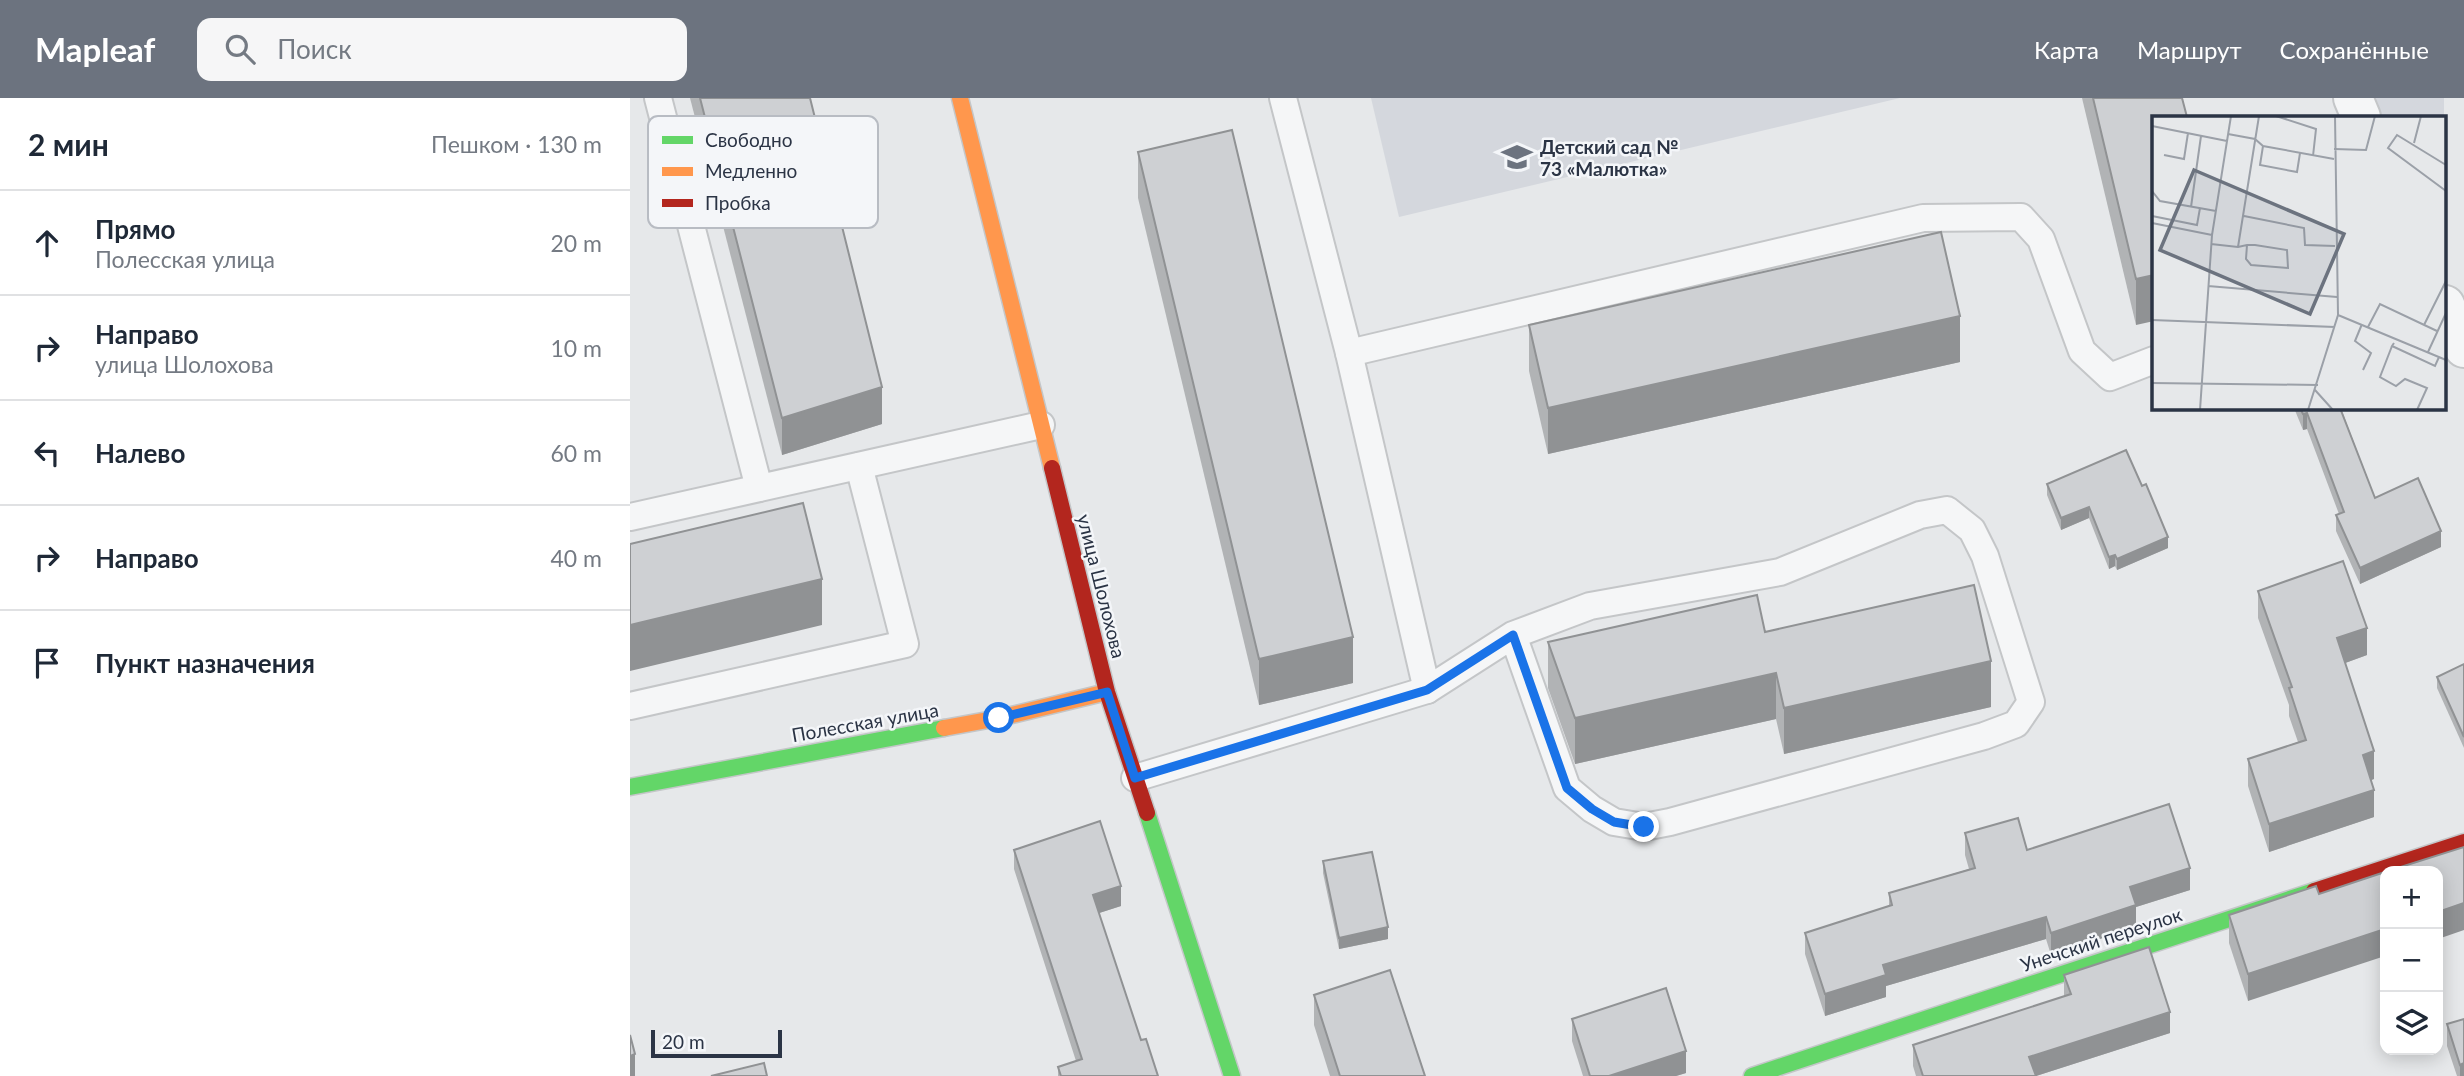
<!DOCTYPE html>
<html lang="ru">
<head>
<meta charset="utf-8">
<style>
  :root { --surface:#fff; --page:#f6f6f7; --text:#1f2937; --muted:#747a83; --line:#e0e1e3; --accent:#6c737f }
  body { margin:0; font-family:Lato,sans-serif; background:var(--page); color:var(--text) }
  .controls { position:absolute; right:21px; bottom:21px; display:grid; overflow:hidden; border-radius:14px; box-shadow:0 4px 18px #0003 }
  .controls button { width:63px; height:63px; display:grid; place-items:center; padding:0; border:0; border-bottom:2px solid var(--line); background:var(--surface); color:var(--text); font:35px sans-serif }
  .scale { position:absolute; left:21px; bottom:18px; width:131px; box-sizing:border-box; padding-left:7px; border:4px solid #2b3445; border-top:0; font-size:19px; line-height:24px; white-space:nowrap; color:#2b3445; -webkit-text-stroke:5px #f4f6f9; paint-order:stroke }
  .stop { position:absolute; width:21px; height:21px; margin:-16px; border:5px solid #1a73e8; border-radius:50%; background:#fff }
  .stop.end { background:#1a73e8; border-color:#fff; box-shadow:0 2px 7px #0008 }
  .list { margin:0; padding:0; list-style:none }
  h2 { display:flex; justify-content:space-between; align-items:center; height:91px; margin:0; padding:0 28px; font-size:30px }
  h2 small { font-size:23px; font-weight:400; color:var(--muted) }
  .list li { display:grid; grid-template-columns:46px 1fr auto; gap:21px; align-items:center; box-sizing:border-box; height:105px; padding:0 28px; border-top:2px solid var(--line) }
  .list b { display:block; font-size:26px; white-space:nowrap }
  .list p { margin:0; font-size:23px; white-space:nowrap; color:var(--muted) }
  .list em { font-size:23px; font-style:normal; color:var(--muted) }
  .icon { flex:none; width:38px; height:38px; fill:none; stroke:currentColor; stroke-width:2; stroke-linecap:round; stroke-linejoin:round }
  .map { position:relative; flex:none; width:1834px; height:978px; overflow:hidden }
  header { display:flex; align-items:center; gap:42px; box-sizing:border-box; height:98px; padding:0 35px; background:var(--accent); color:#fff }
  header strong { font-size:33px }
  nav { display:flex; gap:38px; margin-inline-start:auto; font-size:24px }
  .search { width:490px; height:63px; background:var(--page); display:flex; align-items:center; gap:18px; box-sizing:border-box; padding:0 24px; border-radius:14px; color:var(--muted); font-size:26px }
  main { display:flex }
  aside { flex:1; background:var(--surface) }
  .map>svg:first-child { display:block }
  .built { fill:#d4d7dd }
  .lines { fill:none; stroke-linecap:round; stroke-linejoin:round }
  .lane-casing { stroke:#c4c6c8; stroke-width:30 }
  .street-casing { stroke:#c4c6c8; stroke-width:42 }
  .fast-casing { stroke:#c4c6c8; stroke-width:19 }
  .slow-casing { stroke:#c4c6c8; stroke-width:19 }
  .jam-casing { stroke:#c4c6c8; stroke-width:19 }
  .lane { stroke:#f5f6f7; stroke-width:26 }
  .street { stroke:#f5f6f7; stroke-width:38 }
  .fast { stroke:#63d668; stroke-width:16 }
  .slow { stroke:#ff974d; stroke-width:16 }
  .jam { stroke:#b3261e; stroke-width:16 }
  .wall { fill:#b1b3b5 }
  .shaded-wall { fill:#909294 }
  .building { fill:#ced0d3; stroke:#909294; stroke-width:2 }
  .route { stroke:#1a73e8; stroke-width:9 }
  .labels { text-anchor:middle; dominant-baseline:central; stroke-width:5; stroke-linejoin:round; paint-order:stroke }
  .poi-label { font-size:19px; font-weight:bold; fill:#2b3445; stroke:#f4f6f9; text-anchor:start }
  .street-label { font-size:19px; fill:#2b3445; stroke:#f4f6f9 }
  .inset-road { fill:none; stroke:#9ba0a8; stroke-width:2 }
  .view { fill:#6c737f; fill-opacity:0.15; stroke:#6c737f; stroke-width:3.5 }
  .inset-edge { fill:none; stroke:#2b3445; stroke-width:3.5 }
  .key { fill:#f4f6f9; stroke:#b8bcc3; stroke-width:2 }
  .key-label { font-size:19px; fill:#2b3445 }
</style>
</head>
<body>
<header>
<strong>Mapleaf</strong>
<div class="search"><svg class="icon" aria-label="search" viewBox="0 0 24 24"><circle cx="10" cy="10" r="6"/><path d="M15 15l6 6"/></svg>Поиск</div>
<nav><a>Карта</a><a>Маршрут</a><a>Сохранённые</a></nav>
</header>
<main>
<aside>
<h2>2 мин<small>Пешком · 130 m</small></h2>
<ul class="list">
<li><svg class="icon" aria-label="ahead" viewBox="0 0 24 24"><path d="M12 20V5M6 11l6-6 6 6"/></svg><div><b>Прямо</b><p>Полесская улица</p></div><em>20 m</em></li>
<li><svg class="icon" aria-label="right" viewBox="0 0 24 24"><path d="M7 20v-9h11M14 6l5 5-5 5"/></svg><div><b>Направо</b><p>улица Шолохова</p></div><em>10 m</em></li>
<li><svg class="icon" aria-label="left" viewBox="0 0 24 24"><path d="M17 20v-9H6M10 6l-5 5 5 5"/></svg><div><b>Налево</b></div><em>60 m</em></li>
<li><svg class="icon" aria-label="right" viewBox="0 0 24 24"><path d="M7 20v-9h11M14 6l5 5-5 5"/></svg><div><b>Направо</b></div><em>40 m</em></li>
<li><svg class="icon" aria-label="arrive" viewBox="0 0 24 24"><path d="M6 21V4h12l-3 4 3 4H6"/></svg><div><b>Пункт назначения</b></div></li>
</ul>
</aside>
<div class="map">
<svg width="1834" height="978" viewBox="0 0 1834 978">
  <rect width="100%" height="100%" fill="#e6e8ea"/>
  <!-- built -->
  <g class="built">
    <polygon points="741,0 1270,0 769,119"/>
    <polygon points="1729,0 1814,0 1814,19 1737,19"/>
  </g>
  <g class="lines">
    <!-- lane casing -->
    <g class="lane-casing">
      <g id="lane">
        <polyline points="28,0 129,390"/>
        <polyline points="653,0 719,255 797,592"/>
        <polyline points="719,255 1293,120 1391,119 1411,141 1452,253 1480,279 1524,262"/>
        <polyline points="0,419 411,327"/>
        <polyline points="0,608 275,546 229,368"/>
        <polyline points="505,680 797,592 883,537 960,508 1150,474 1290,417 1317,412 1342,432 1355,458 1401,604 1386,626 1354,638 1040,724 1014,729 984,724 962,711 937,690 883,537"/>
      </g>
    </g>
    <!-- street casing -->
    <g class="street-casing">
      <g id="street">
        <polyline points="1723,0 1731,19"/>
        <polyline points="1815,207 1834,250"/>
      </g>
    </g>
    <!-- fast casing -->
    <g class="fast-casing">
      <g id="fast">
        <polyline points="0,689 314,630"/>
        <polyline points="517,715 602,978"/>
        <polyline points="1122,978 1684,793"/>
      </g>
    </g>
    <!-- slow casing -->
    <g class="slow-casing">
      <g id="slow">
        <polyline points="330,0 422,370"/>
        <polyline points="314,630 369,620 477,594"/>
      </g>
    </g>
    <!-- jam casing -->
    <g class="jam-casing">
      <g id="jam">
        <polyline points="422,370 477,594 517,715"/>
        <polyline points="1684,793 1834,744"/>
      </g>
    </g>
    <!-- lane -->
    <use href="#lane" class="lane"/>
    <!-- street -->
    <use href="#street" class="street"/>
    <!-- fast -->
    <use href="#fast" class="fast"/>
    <!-- slow -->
    <use href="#slow" class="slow"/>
    <!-- jam -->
    <use href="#jam" class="jam"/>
  </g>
  <!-- wall -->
  <g class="wall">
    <polygon points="60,0 180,0 252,326 152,357"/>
    <polygon points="1452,0 1552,0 1506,227"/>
    <polygon points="508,54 723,585 629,607 508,100"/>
    <polygon points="899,227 1330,264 918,356 899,273"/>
    <polygon points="1664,310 1720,310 1712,313 1745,400 1811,449 1730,486 1706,433 1706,417 1709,416 1677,331 1673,332"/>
    <polygon points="1417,386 1538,450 1487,472 1485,468 1479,471 1459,420 1431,432 1417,397"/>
    <polygon points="1628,493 1737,557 1715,565 1744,681 1741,682 1744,719 1639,754 1618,688 1618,661 1668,644 1659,618 1659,607 1628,520"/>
    <polygon points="1135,534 1361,609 1154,656 1146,621 945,666 918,590 918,544"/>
    <polygon points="1834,566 1834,650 1807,590 1807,579"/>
    <polygon points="1335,735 1397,752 1560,792 1506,809 1506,829 1421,857 1416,841 1256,888 1256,899 1195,918 1175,856 1175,835 1259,808 1259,795 1339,771 1335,757"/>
    <polygon points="384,752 491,808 469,815 511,942 528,978 428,978 428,969 446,963 384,771"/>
    <polygon points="693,763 758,841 709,851 693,775"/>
    <polygon points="1686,788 1618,903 1599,845 1599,817"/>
    <polygon points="1434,877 1540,935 1406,978 1286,978 1283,968 1283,947 1434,898"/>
    <polygon points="684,897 795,978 700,978 684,927"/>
    <polygon points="942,921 1056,975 1046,978 953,978 942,943"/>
    <polygon points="1817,926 1834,978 1827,978 1817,948"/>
  </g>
  <!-- shaded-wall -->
  <g class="shaded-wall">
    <polygon points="1524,177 1524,223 1506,227 1506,181"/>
    <polygon points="1330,218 1330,264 918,356 918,310"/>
    <polygon points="252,289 252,326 152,357 152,320"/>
    <polygon points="1677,315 1677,331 1673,332 1673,316"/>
    <polygon points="1459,409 1459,420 1431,432 1431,420"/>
    <polygon points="1811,433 1811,449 1730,486 1730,470"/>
    <polygon points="1538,439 1538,450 1487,472 1487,461"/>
    <polygon points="1485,457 1485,468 1479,471 1479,459"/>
    <polygon points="192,481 192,527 0,573 0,527"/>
    <polygon points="1737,530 1737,557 1707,568 1707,540"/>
    <polygon points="723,539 723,585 629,607 629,561"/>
    <polygon points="1361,563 1361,609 1154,656 1154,610"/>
    <polygon points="1146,575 1146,621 945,666 945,620"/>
    <polygon points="1744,653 1744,681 1733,685 1733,657"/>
    <polygon points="1744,692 1744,719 1639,754 1639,726"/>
    <polygon points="1560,770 1560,792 1506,809 1506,829 1421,857 1421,835 1500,789"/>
    <polygon points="491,788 491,808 463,817 463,797"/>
    <polygon points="1834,805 1834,832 1808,841 1808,814"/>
    <polygon points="1416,819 1416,841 1256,888 1256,899 1195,918 1195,896 1253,867"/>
    <polygon points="758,829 758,841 709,851 709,840"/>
    <polygon points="1755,831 1755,858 1618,903 1618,876"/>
    <polygon points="1540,914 1540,935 1406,978 1399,978 1399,959"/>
    <polygon points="1056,953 1056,975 1046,978 979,978"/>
    <polygon points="5,956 5,978 0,978 0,958"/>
    <polygon points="1834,965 1834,978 1830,978 1830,967"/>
  </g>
  <!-- building -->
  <g class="building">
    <polygon points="70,0 180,0 252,289 152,320"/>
    <polygon points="1463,0 1552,0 1557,19 1524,19 1524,177 1506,181"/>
    <polygon points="602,32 723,539 629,561 508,54"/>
    <polygon points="1311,134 1330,218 918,310 899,227"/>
    <polygon points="1670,310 1710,310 1745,400 1788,380 1811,433 1730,470 1706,417 1714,414 1677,315 1673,316"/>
    <polygon points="1496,352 1512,388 1516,386 1538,439 1487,461 1485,457 1479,459 1459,409 1431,420 1417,386"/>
    <polygon points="173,405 192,481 0,527 0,446"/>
    <polygon points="1713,463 1737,530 1707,540 1744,653 1733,657 1744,692 1639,726 1618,661 1676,642 1659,590 1662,589 1628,493"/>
    <polygon points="1344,487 1361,563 1154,610 1146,575 945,620 918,544 1127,497 1135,534"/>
    <polygon points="1834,566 1834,639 1807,579"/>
    <polygon points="1539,706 1560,770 1500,789 1506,807 1421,835 1416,819 1253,867 1256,877 1195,896 1175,835 1262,807 1259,795 1345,770 1335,735 1388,720 1397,752"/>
    <polygon points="470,723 491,788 463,797 511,942 516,941 528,978 431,978 428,969 452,961 384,752"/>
    <polygon points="1834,749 1834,805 1808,814 1808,773 1758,773"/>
    <polygon points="742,754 758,829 709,840 693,763"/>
    <polygon points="1755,774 1755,831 1618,876 1599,817 1686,788 1689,796"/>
    <polygon points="1519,849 1540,914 1399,959 1406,978 1293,978 1283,947 1441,896 1434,877"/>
    <polygon points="760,872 795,978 710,978 684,897"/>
    <polygon points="1036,890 1056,953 979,978 960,978 942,921"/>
    <polygon points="1834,921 1834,965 1830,967 1817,926"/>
    <polygon points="0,937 5,956 0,958"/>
    <polygon points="134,965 137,978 81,978"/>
  </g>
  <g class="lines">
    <!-- route -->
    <polyline class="route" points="369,620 477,594 505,680 797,592 883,537 937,690 962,711 984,724 1014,729"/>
  </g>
  <!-- icons -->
  <defs>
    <g id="school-bare" transform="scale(2.415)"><path d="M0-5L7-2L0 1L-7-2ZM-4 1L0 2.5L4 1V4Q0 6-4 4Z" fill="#6c737f" stroke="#f4f6f9" stroke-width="2.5" paint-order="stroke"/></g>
  </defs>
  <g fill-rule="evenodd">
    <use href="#school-bare" x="887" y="59"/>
  </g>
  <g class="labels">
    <!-- poi labels -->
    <g class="poi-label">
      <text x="910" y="48">Детский сад №<tspan x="910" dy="22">73 «Малютка»</tspan></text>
    </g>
    <!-- street labels -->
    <g class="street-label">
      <text transform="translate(472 488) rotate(76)">улица Шолохова</text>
      <text transform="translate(235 624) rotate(-10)">Полесская улица</text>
      <text transform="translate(1471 841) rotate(-18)">Унечский переулок</text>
    </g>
  </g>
  <!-- overview -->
  <g transform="translate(1522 18)">
    <rect width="294" height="294" fill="#e6e8ea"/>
    <path class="inset-road" d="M124,0L164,13L161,40M0,10L75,25M76,18L103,23L111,30L182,43M262,27L269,0M111,30L108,49L145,56L148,37M182,33L214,34L223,0M12,39L32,43L36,17M294,49L245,19L236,32L294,75M0,75L8,85L64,95M39,91L49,20M0,100L45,109L48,92M92,100L152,112L153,129L183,130M0,107L60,119M59,128L86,131L95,129H103L135,134L136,152L99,149L94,143L95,129M86,131L107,0M56,170L185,181M186,199L294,244M0,204L183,211M210,208L203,225L219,237L211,254M272,209L294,165M216,211L228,188L285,215M242,227L240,230L283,250L287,241M240,230L228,261L244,270L253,263L275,272L265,294M276,236L294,197M0,267L166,269M163,274L181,294M48,294L60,119L79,0M156,294L186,199L183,0"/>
    <path class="view" d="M42,54L192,118L158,198L8,134Z"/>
    <rect width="294" height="294" class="inset-edge"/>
  </g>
  <!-- legend -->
  <rect x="18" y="18" width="230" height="112" rx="10" class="key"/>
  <rect x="32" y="38" width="31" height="8" fill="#63d668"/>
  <rect x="32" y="69" width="31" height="9" fill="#ff974d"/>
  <rect x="32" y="101" width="31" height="8" fill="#b3261e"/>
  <g class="key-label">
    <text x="75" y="49">Свободно</text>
    <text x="75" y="80">Медленно</text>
    <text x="75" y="112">Пробка</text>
  </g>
</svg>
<div class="controls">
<button>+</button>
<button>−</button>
<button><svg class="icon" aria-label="layers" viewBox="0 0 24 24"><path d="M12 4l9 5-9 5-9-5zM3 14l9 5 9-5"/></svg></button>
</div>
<div class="scale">20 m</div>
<div class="stop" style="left:369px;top:620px"></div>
<div class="stop end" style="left:1014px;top:729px"></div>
</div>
</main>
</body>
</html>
